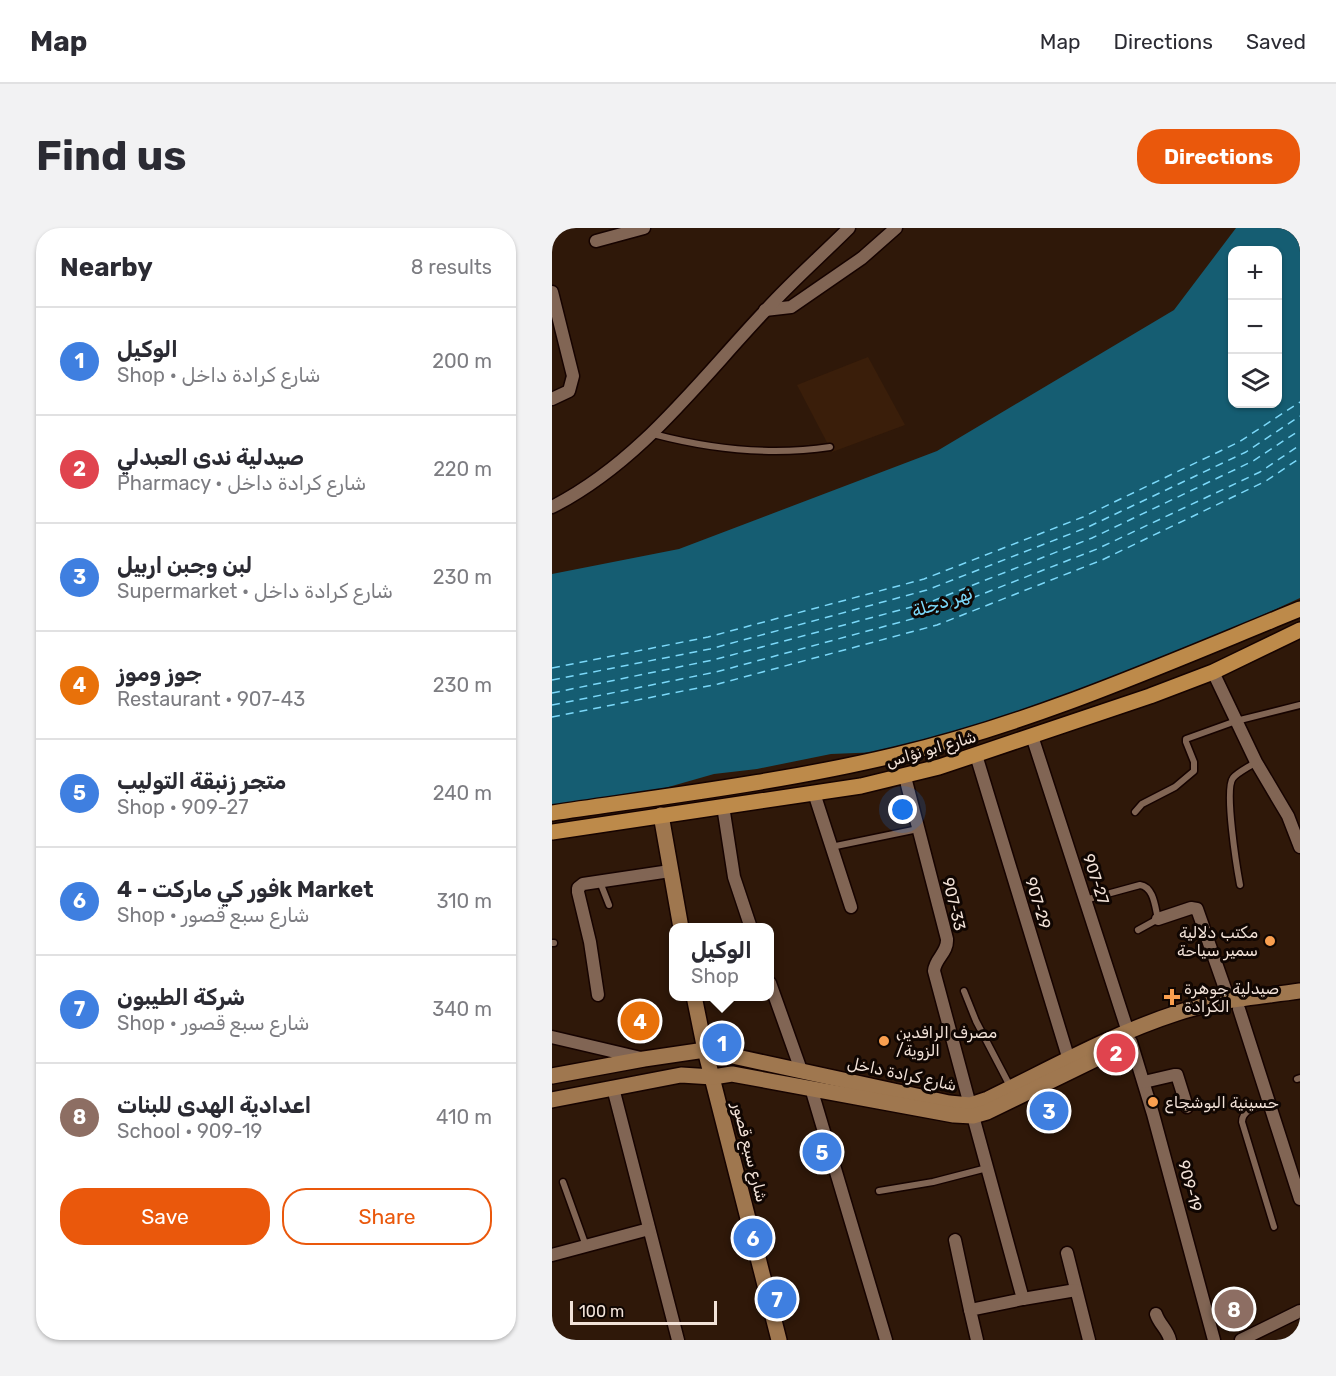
<!DOCTYPE html>
<html lang="en">
<head>
<meta charset="utf-8">
<style>
  :root { --surface:#fff; --page:#f2f2f3; --text:#2b2b33; --muted:#7c7c81; --line:#e1e1e2; --accent:#ea580c }
  body { margin:0; font-family:Rubik,Vazirmatn,sans-serif; background:var(--page); color:var(--text) }
  .controls { position:absolute; right:18px; top:18px; display:grid; overflow:hidden; border-radius:12px; box-shadow:0 2px 4px #0004 }
  .controls button { width:54px; height:54px; display:grid; place-items:center; padding:0; border:0; border-bottom:2px solid var(--line); background:var(--surface); color:var(--text); font:30px sans-serif }
  .scale { position:absolute; left:18px; bottom:15px; width:147px; box-sizing:border-box; padding-left:6px; border:3px solid #f2e2d8; border-top:0; font-size:16px; line-height:21px; white-space:nowrap; color:#f2e2d8; -webkit-text-stroke:4px #100602; paint-order:stroke }
  .you { position:absolute; left:351px; top:582px; width:21px; height:21px; margin:-15px; border:4px solid #fff; border-radius:50%; background:#1a73e8; box-shadow:0 0 0 9px #1a73e833 }
  .badge { display:grid; place-items:center; width:39px; height:39px; border-radius:50%; background:var(--accent); color:#fff; font-size:20px; font-weight:700 }
  .pin { position:absolute; translate:-50% -50%; border:3px solid #fff; box-shadow:0 2px 6px #0006 }
  .popup { position:absolute; left:117px; top:695px; width:105px; height:78px; box-sizing:border-box; display:grid; place-content:center; border-radius:12px; background:var(--surface); filter:drop-shadow(0 2px 4px #0005); font-size:20px; white-space:nowrap; color:var(--muted) }
  .popup b { font-size:22px; color:var(--text) }
  .popup::after { content:''; position:absolute; left:50%; top:100%; margin-left:-12px; border:12px solid transparent; border-top-color:var(--surface) }
  .list { margin:0; padding:0; list-style:none }
  h2 { display:flex; justify-content:space-between; align-items:center; height:78px; margin:0; padding:0 24px; font-size:26px }
  h2 small { font-size:20px; font-weight:400; color:var(--muted) }
  .list li { display:grid; grid-template-columns:39px 1fr auto; gap:18px; align-items:center; box-sizing:border-box; height:108px; padding:0 24px; border-top:2px solid var(--line) }
  .list b { display:block; font-size:22px; white-space:nowrap }
  .list p { margin:0; font-size:20px; white-space:nowrap; color:var(--muted) }
  .list em { font-size:20px; font-style:normal; color:var(--muted) }
  .actions { display:flex; gap:12px; padding:18px 24px }
  .actions a { flex:1; padding:14px 0; border:2px solid var(--accent); border-radius:24px; text-align:center; font-size:21px; color:var(--accent) }
  .actions .main { background:var(--accent); color:#fff }
  .icon { flex:none; width:33px; height:33px; fill:none; stroke:currentColor; stroke-width:2; stroke-linecap:round; stroke-linejoin:round }
  .map { position:relative; flex:none; width:748px; height:1112px; overflow:hidden; border-radius:24px }
  header { display:flex; align-items:center; gap:36px; box-sizing:border-box; height:84px; padding:0 30px; background:var(--surface); border-bottom:2px solid var(--line) }
  header strong { font-size:28px }
  nav { display:flex; gap:33px; margin-inline-start:auto; font-size:21px }
  .intro { display:flex; align-items:center; justify-content:space-between; box-sizing:border-box; height:144px; padding:0 36px }
  h1 { margin:0; font-size:42px }
  .button { padding:15px 27px; border-radius:24px; background:var(--accent); color:#fff; font-size:21px; font-weight:700 }
  main { display:flex; gap:36px; padding:0 36px }
  aside { flex:1; background:var(--surface); border-radius:24px; box-shadow:0 2px 4px #0004 }
  .map>svg:first-child { display:block }
  .built { fill:#3a1e0a }
  .water { fill:#155d72; fill-rule:evenodd }
  .lines { fill:none; stroke-linecap:round; stroke-linejoin:round }
  .ferry { stroke:#7bd8f9; stroke-width:1.5; stroke-dasharray:8 6; stroke-linecap:butt }
  .lane-casing { stroke:#160300; stroke-width:9 }
  .street-casing { stroke:#160300; stroke-width:15 }
  .secondary-casing { stroke:#160300; stroke-width:18 }
  .primary-casing { stroke:#160300; stroke-width:18 }
  .lane { stroke:#816554; stroke-width:6 }
  .street { stroke:#816554; stroke-width:12 }
  .secondary { stroke:#9f774f; stroke-width:15 }
  .primary { stroke:#bd8a4a; stroke-width:15 }
  .poi-dot { fill:#fa9f4f; stroke:#100602; stroke-width:2 }
  .labels { text-anchor:middle; dominant-baseline:central; stroke-width:6; stroke-linejoin:round; paint-order:stroke }
  .street-label { font-size:16px; fill:#f2e2d8; stroke:#100602 }
  .poi-label { font-size:16px; fill:#f2e2d8; stroke:#100602; text-anchor:start }
  .water-label { font-size:18px; font-style:italic; fill:#7bd8f9; stroke:#100602 }
</style>
</head>
<body>
<header>
<strong>Map</strong>
<nav><a>Map</a><a>Directions</a><a>Saved</a></nav>
</header>
<div class="intro"><h1>Find us</h1><a class="button">Directions</a></div>
<main>
<aside>
<h2>Nearby<small>8 results</small></h2>
<ul class="list">
<li><span class="badge" style="background:#3f7fe0">1</span><div><b>الوكيل</b><p>Shop · شارع كرادة داخل</p></div><em>200 m</em></li>
<li><span class="badge" style="background:#e0444e">2</span><div><b>صيدلية ندى العبدلي</b><p>Pharmacy · شارع كرادة داخل</p></div><em>220 m</em></li>
<li><span class="badge" style="background:#3f7fe0">3</span><div><b>لبن وجبن اربيل</b><p>Supermarket · شارع كرادة داخل</p></div><em>230 m</em></li>
<li><span class="badge" style="background:#e8710a">4</span><div><b>جوز وموز</b><p>Restaurant · 907-43</p></div><em>230 m</em></li>
<li><span class="badge" style="background:#3f7fe0">5</span><div><b>متجر زنبقة التوليب</b><p>Shop · 909-27</p></div><em>240 m</em></li>
<li><span class="badge" style="background:#3f7fe0">6</span><div><b>فور كي ماركت - 4k Market</b><p>Shop · شارع سبع قصور</p></div><em>310 m</em></li>
<li><span class="badge" style="background:#3f7fe0">7</span><div><b>شركة الطيبون</b><p>Shop · شارع سبع قصور</p></div><em>340 m</em></li>
<li><span class="badge" style="background:#8d6e63">8</span><div><b>اعدادية الهدى للبنات</b><p>School · 909-19</p></div><em>410 m</em></li>
</ul>
<div class="actions"><a class="main">Save</a><a>Share</a></div>
</aside>
<div class="map">
<svg width="748" height="1112" viewBox="0 0 748 1112">
  <rect width="100%" height="100%" fill="#2f1809"/>
  <!-- built -->
  <polygon class="built" points="316,129 353,197 280,224 245,157"/>
  <!-- water -->
  <path class="water" d="M684,0H748V370L660,410L626,428L464,488L329,524L279,526L205,541L162,546L85,568L0,580V346L127,321L385,223L622,82ZM680,22H726V176H680Z"/>
  <g class="lines">
    <!-- ferry -->
    <g class="ferry">
      <polyline points="0,440 156,409 372,351 531,289 687,214 748,174"/>
      <polyline points="0,452 158,421 375,362 536,299 694,224 748,188"/>
      <polyline points="0,465 161,432 378,374 540,310 701,233 748,202"/>
      <polyline points="0,477 164,444 382,385 545,321 708,244 748,217"/>
      <polyline points="0,489 166,456 385,397 550,332 714,253 748,230"/>
    </g>
    <!-- lane casing -->
    <g class="lane-casing">
      <g id="lane">
        <path d="M101,206C158,221 219,228 278,219"/>
        <polyline points="583,584 590,576 623,559 642,543 642,534 634,514 634,511 684,493 748,477"/>
        <polyline points="279,619 366,601"/>
        <polyline points="48,654 57,677"/>
        <path d="M688,657C685,641 672,561 681,550C686,544 697,539 704,534"/>
        <path d="M533,672L588,657C602,659 603,679 606,691L586,702"/>
        <polyline points="0,715 2,715"/>
        <polyline points="412,763 424,793 459,860"/>
        <polyline points="745,851 748,850"/>
        <path d="M717,876C706,879 690,881 690,894L722,999"/>
        <polyline points="11,954 34,1018"/>
        <polyline points="327,963 381,954 435,940"/>
      </g>
    </g>
    <!-- street casing -->
    <g class="street-casing">
      <g id="street">
        <polyline points="44,13 92,0"/>
        <polyline points="0,64 21,148 17,163 0,171"/>
        <polyline points="213,82 239,79 310,30 344,0"/>
        <path d="M0,279C88,234 146,154 213,83C239,54 269,28 297,0"/>
        <polyline points="661,444 704,534 736,588 748,619"/>
        <polyline points="480,508 576,804"/>
        <polyline points="424,527 517,832"/>
        <path d="M353,549L395,711C396,725 383,730 382,743L418,877"/>
        <polyline points="262,565 299,679"/>
        <polyline points="171,578 182,649 199,700"/>
        <polyline points="606,691 639,680 645,681 677,772"/>
        <polyline points="218,755 249,842"/>
        <polyline points="46,767 38,714 26,664 26,660 31,656 118,643"/>
        <polyline points="687,781 748,971"/>
        <polyline points="0,809 89,830"/>
        <polyline points="579,814 601,886 662,1112"/>
        <polyline points="592,854 622,847 625,847 635,879"/>
        <polyline points="61,860 126,1112"/>
        <polyline points="259,860 334,1112"/>
        <polyline points="421,888 471,1071 418,1082 425,1112"/>
        <polyline points="403,1012 418,1082"/>
        <polyline points="515,1025 537,1112"/>
        <polyline points="0,1027 97,1001"/>
        <polyline points="471,1071 524,1062"/>
        <path d="M604,1086C607,1096 616,1102 618,1112"/>
        <polyline points="689,1112 748,1083"/>
      </g>
    </g>
    <!-- secondary casing -->
    <g class="secondary-casing">
      <g id="secondary">
        <polyline points="109,587 129,700"/>
        <polyline points="142,768 153,822 227,1112"/>
        <path d="M0,848L92,831L153,822L397,875L418,877L436,871C498,841 560,806 625,785C665,772 707,769 748,763"/>
        <polyline points="0,872 129,847 161,849 180,846 402,887 421,888 435,884 550,828"/>
      </g>
    </g>
    <!-- primary casing -->
    <g class="primary-casing">
      <g id="primary">
        <path d="M0,585C115,568 231,554 344,527C484,494 615,435 748,381"/>
        <polyline points="0,604 309,558 387,539 598,468 661,444 748,402"/>
      </g>
    </g>
    <!-- lane -->
    <use href="#lane" class="lane"/>
    <!-- street -->
    <use href="#street" class="street"/>
    <!-- secondary -->
    <use href="#secondary" class="secondary"/>
    <!-- primary -->
    <use href="#primary" class="primary"/>
  </g>
  <!-- markers -->
  <g class="poi-dot">
    <circle cx="718" cy="713" r="6"/>
    <path d="M617 760h6v6h6v6h-6v6h-6v-6h-6v-6h6z"/>
    <circle cx="332" cy="813" r="6"/>
    <circle cx="601" cy="874" r="6"/>
  </g>
  <g class="labels">
    <!-- street labels -->
    <g class="street-label">
      <text transform="translate(379 521) rotate(-16)">شارع ابو نؤاس</text>
      <text transform="translate(544 651) rotate(72)">907-27</text>
      <text transform="translate(486 675) rotate(73)">907-29</text>
      <text transform="translate(402 676) rotate(76)">907-33</text>
      <text transform="translate(350 846) rotate(12)">شارع كرادة داخل</text>
      <text transform="translate(198 924) rotate(76)">شارع سبع قصور</text>
      <text transform="translate(638 958) rotate(75)">909-19</text>
    </g>
    <!-- poi labels -->
    <g class="poi-label">
      <text x="706" y="704" text-anchor="end">مكتب دلالية<tspan x="706" dy="18">سمير سياحة</tspan></text>
      <text x="632" y="760">صيدلية جوهرة<tspan x="632" dy="18">الكرادة</tspan></text>
      <text x="344" y="804">مصرف الرافدين<tspan x="344" dy="18">/الزوية</tspan></text>
      <text x="613" y="874">حسينية البوشجاع</text>
    </g>
    <!-- water labels -->
    <g class="water-label">
      <text transform="translate(390 374) rotate(-18)">نهر دجلة</text>
    </g>
  </g>
</svg>
<div class="controls">
<button>+</button>
<button>−</button>
<button><svg class="icon" aria-label="layers" viewBox="0 0 24 24"><path d="M12 4l9 5-9 5-9-5zM3 14l9 5 9-5"/></svg></button>
</div>
<div class="scale">100 m</div>
<div class="you"></div>
<div class="pin badge" style="left:170px;top:815px;background:#3f7fe0">1</div>
<div class="popup"><b>الوكيل</b>Shop</div>
<div class="pin badge" style="left:564px;top:825px;background:#e0444e">2</div>
<div class="pin badge" style="left:497px;top:883px;background:#3f7fe0">3</div>
<div class="pin badge" style="left:88px;top:793px;background:#e8710a">4</div>
<div class="pin badge" style="left:270px;top:924px;background:#3f7fe0">5</div>
<div class="pin badge" style="left:201px;top:1010px;background:#3f7fe0">6</div>
<div class="pin badge" style="left:225px;top:1071px;background:#3f7fe0">7</div>
<div class="pin badge" style="left:682px;top:1081px;background:#8d6e63">8</div>
</div>
</main>
</body>
</html>
